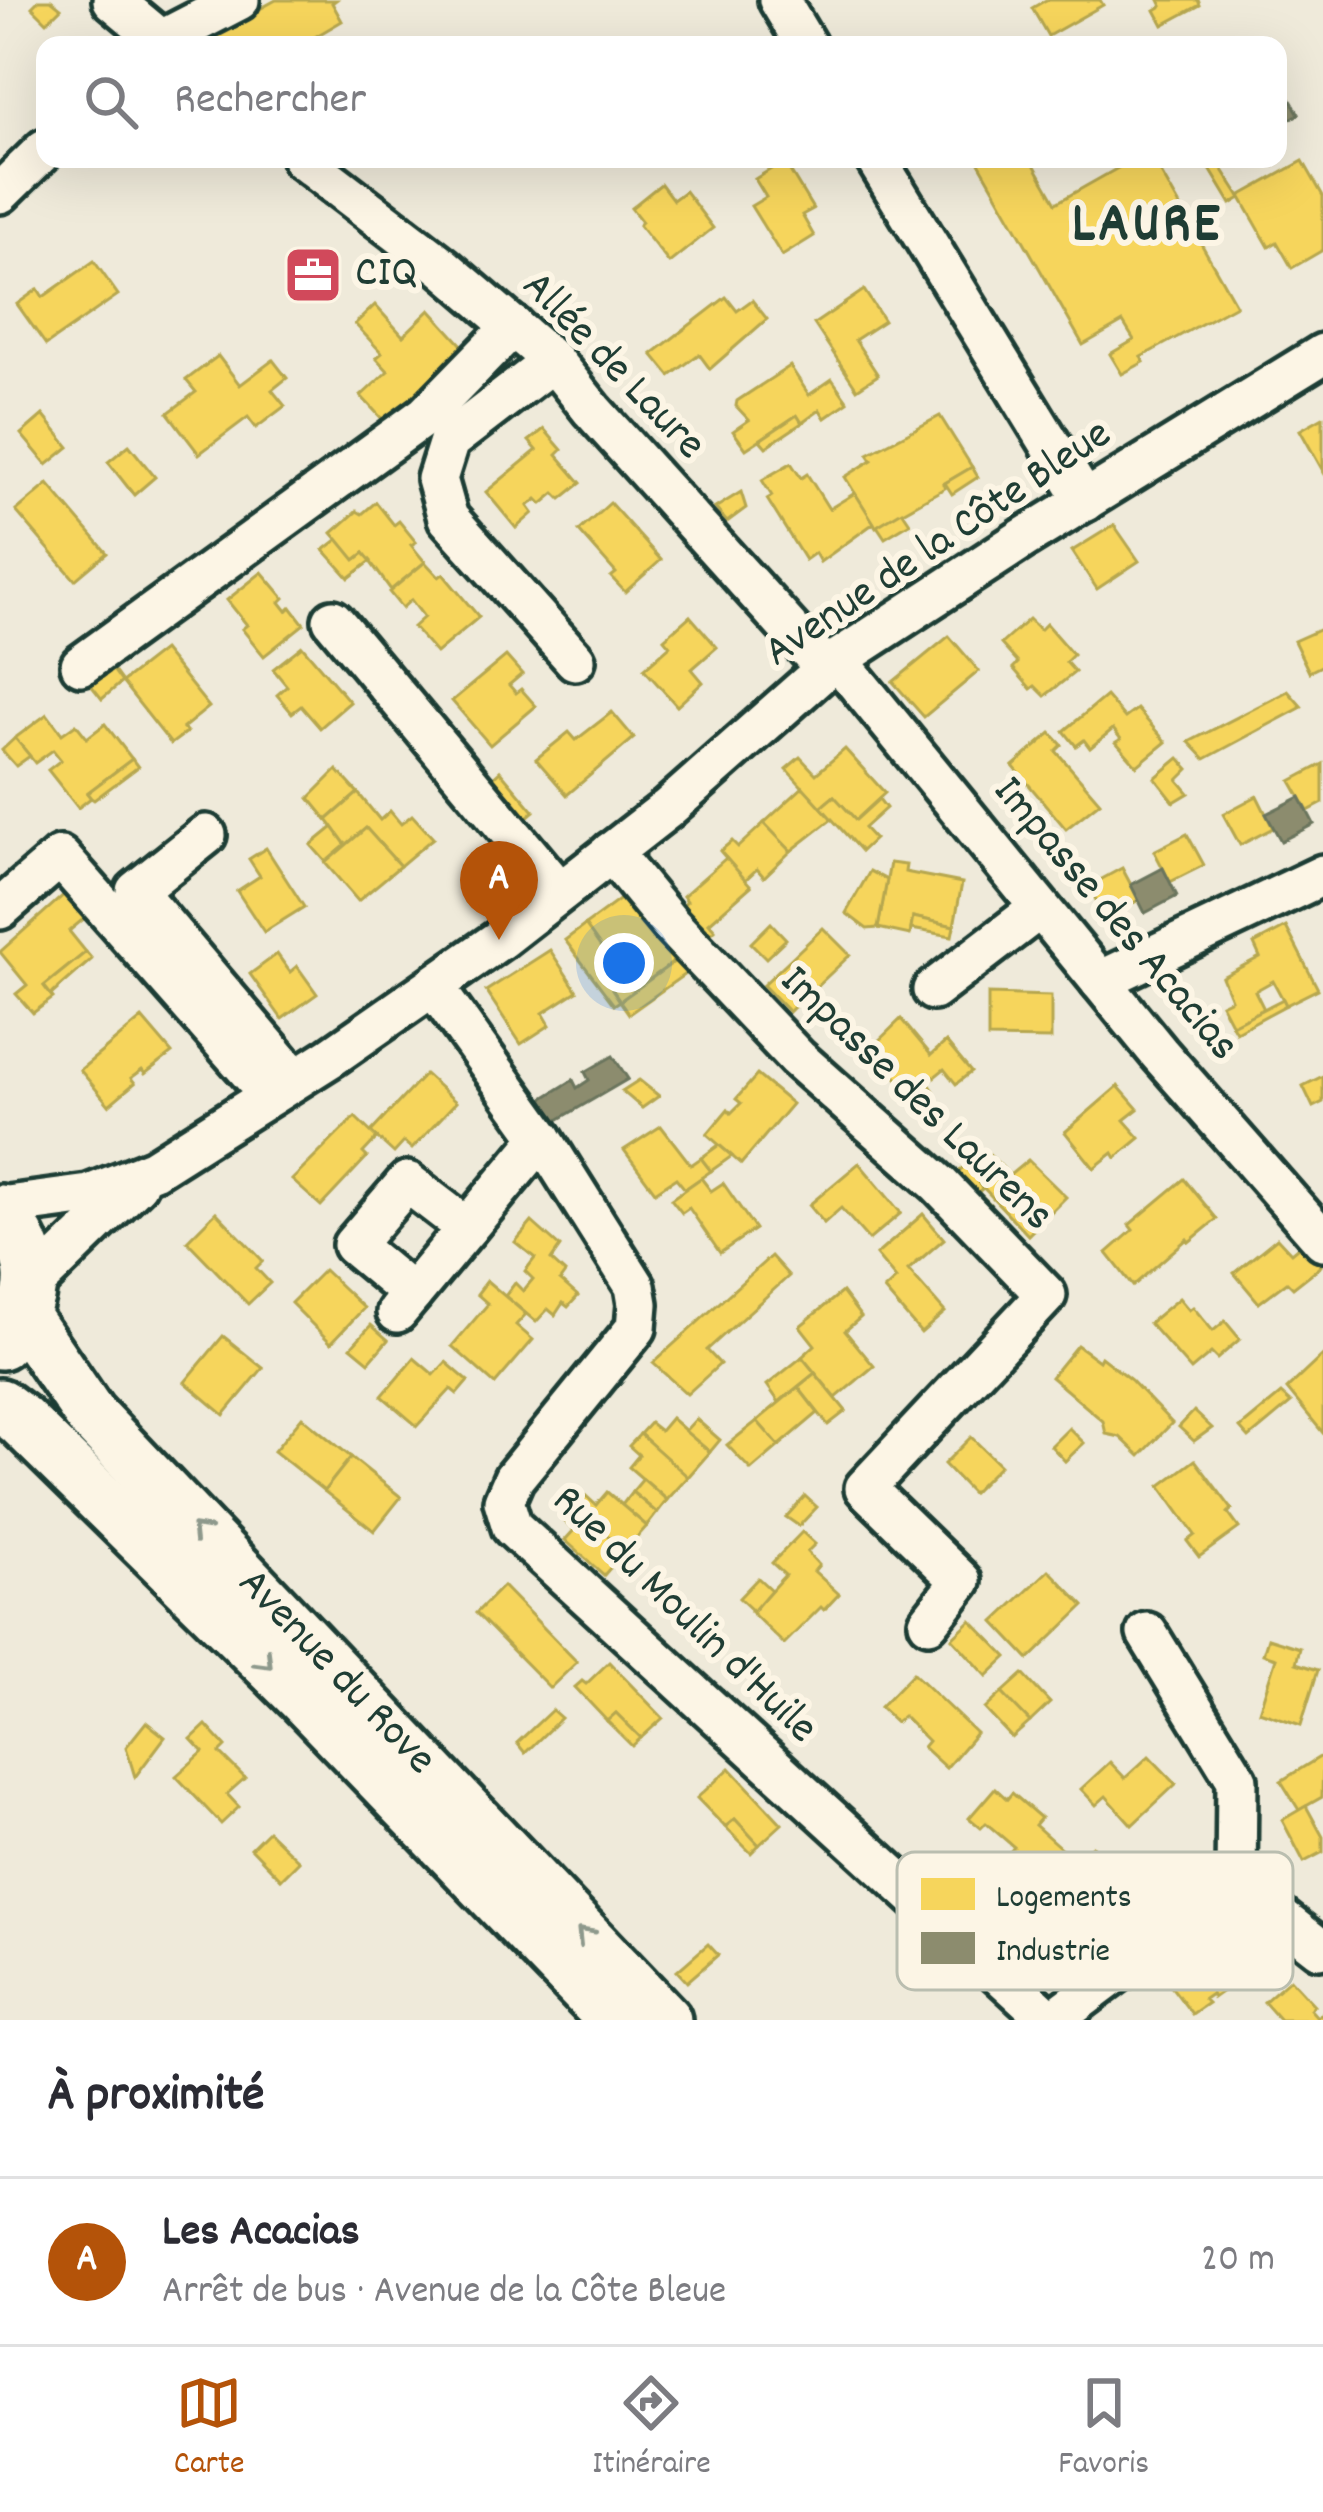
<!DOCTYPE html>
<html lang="fr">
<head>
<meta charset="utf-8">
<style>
  :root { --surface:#fff; --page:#f2f2f3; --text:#2b2b33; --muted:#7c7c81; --line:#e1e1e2; --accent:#b45309 }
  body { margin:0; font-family:Dekko,sans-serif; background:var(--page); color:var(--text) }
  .you { position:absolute; left:624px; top:963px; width:42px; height:42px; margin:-30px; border:9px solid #fff; border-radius:50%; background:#1a73e8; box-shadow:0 0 0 18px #1a73e833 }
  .badge { display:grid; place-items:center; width:78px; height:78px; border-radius:50%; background:var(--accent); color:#fff; font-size:39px; font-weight:700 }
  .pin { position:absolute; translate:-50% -99px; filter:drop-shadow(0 3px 6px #0008) }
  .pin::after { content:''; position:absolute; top:63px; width:42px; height:36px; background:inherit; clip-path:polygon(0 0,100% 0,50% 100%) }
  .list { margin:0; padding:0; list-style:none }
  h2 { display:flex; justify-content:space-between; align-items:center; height:156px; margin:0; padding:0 48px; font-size:51px }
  h2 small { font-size:39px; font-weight:400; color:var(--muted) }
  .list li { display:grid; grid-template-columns:78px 1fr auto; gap:36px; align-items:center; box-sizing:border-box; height:168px; padding:0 48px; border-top:3px solid var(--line) }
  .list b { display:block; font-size:45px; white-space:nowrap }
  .list p { margin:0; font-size:39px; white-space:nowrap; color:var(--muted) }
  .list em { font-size:39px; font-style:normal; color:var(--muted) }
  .icon { flex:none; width:66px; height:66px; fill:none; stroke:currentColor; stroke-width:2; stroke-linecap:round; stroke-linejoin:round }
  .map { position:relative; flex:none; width:1323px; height:2020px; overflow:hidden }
  .search { position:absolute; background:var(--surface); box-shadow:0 12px 48px #0002; left:36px; right:36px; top:36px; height:132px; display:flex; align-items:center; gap:30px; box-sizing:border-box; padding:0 42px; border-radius:24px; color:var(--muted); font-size:45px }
  .sheet { height:324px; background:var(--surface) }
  nav { display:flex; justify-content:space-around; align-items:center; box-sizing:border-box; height:168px; border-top:3px solid var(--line); background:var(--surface); font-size:33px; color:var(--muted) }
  nav a { display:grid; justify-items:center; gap:6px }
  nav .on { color:var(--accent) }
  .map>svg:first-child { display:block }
  .homes { fill:#f6d55c; stroke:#b6a750; stroke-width:3 }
  .industry { fill:#8c8c6e; stroke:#6b745d; stroke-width:3 }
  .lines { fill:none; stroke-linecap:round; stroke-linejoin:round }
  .minor-casing { stroke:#1f3d34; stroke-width:48 }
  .major-casing { stroke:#1f3d34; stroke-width:60 }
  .minor { stroke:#fcf5e5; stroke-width:39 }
  .major { stroke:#fcf5e5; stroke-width:51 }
  .oneway { stroke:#8e998c }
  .labels { text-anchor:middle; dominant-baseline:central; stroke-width:12; stroke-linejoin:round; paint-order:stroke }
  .poi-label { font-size:45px; fill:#1f3d34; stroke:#fcf5e5; text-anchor:start }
  .street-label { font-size:45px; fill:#1f3d34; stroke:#fcf5e5 }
  .district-label { font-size:57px; font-weight:bold; letter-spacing:3px; fill:#1f3d34; stroke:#fcf5e5 }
  .key { fill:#fcf5e5; stroke:#babeb0; stroke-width:3 }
  .key-label { font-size:33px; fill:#1f3d34 }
</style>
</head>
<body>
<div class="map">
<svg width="1323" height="2020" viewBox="0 0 1323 2020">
  <rect width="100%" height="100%" fill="#efeada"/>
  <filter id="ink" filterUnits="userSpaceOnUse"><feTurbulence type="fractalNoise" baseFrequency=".00833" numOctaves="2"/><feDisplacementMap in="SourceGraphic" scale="24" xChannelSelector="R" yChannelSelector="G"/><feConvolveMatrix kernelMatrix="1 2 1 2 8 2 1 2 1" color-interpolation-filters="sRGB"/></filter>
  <g filter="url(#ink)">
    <!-- homes -->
    <g class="homes">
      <polygon points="39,0 51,0 61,8 47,22 32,7"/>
      <polygon points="276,0 336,0 332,3 342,21 301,45 208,45 205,39"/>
      <polygon points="1046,0 1100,0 1103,5 1048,36 1032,8"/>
      <polygon points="1159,0 1198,0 1200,5 1163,25 1155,10 1162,6"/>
      <polygon points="977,159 1031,159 1056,203 1134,159 1153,159 1236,305 1141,357 1144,362 1122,374 1110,354 1134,340 1123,322 1083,345"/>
      <polygon points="1216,159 1241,198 1231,204 1207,164"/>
      <polygon points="784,161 813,209 802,215 814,236 782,256 751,206 766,197 755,179"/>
      <polygon points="1303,161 1323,196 1323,250 1292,268 1277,242 1269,247 1240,196"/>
      <polygon points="661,184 673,200 685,191 713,228 669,263 639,225 642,222 631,208"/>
      <polygon points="94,261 118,295 46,345 17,304 38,289 43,297"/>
      <polygon points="864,290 884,321 855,340 878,375 857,389 814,324"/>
      <polygon points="726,297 737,311 752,300 767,319 710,369 699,354 670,376 652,354"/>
      <polygon points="375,305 403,336 430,310 472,356 418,406 412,398 386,423 361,396 388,371 376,358 382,353 355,324"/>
      <polygon points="218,356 240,385 273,360 287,378 272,390 285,406 256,428 248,417 199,454 168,413 196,392 186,380"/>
      <polygon points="790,366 809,395 832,379 848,402 825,418 820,410 802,423 797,415 746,449 733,431 749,420 736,406 737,401"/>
      <polygon points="43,415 69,447 47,465 21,434"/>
      <polygon points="797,415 802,423 766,447 760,440"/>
      <polygon points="940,416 972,467 943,484 945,488 876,527 845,477 872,460 868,454"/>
      <polygon points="1323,417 1323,471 1300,430"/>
      <polygon points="544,429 562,450 557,455 581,483 561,499 555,493 542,504 537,499 528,506 533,513 516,528 486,492 537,450 529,441"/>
      <polygon points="129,445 155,477 134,495 108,462"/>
      <polygon points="791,463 801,478 807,474 829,509 855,493 874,523 820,562 815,553 805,560 767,499 772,496 762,480"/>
      <polygon points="972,467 978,477 952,494 945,483"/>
      <polygon points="48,484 107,553 75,580 16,511"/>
      <polygon points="741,492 746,508 727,522 715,508"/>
      <polygon points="376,502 394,525 399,521 416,542 411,545 425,562 391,590 364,553 355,560 332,533 357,511 362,514"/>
      <polygon points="610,503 661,560 625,592 611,577 616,573 579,531"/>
      <polygon points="902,511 910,523 885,538 877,526"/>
      <polygon points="1114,525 1139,561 1097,589 1072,551"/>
      <polygon points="338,539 355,560 364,553 371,561 349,578 324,550"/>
      <polygon points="425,562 439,577 443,574 479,617 436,653 413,627 424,617 411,600 402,608 389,592"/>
      <polygon points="262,572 284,598 280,602 287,611 291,607 304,624 264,656 242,629 247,625 227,600"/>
      <polygon points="690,616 717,647 692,669 703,682 677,706 644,669 670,646 664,639"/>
      <polygon points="1029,619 1040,630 1046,624 1073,655 1066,662 1075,672 1045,696 1035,686 1031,689 1013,668 1018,663 1001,644"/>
      <polygon points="1323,628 1323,665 1309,672 1294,641"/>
      <polygon points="949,636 979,671 924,717 893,682"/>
      <polygon points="302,646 350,702 320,728 301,706 292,713 277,695 287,686 273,669"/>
      <polygon points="163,650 209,707 183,728 187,732 171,744 122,682"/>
      <polygon points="506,656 522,674 509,685 516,693 521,689 536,706 490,745 452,701"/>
      <polygon points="111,667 122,682 102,699 90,684"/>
      <polygon points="1288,691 1302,707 1205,759 1189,742"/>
      <polygon points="1106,696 1125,718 1137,709 1166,742 1137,766 1116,742 1121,739 1113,729 1090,748 1084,740 1076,746 1064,731"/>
      <polygon points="612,712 634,738 567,795 536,759 569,732 576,740"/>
      <polygon points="47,714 62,734 76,724 87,738 105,724 132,759 87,793 91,798 78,808 48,770 61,760 53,750 35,763 15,738"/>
      <polygon points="1051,733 1062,745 1056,751 1100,802 1066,829 1013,766"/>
      <polygon points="15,738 30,756 16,766 2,750"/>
      <polygon points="845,749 885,793 856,820 834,796 821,807 786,769 800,757 816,774"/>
      <polygon points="1179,758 1189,769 1178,780 1189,793 1174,802 1155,778"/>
      <polygon points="132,759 138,767 94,800 91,798 87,793"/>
      <polygon points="1323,764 1323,803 1308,811 1291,781"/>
      <polygon points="337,770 358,793 327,820 309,798"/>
      <polygon points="500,771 534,811 513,829 480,789"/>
      <polygon points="803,787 832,819 791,851 764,823"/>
      <polygon points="358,793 380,820 390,811 401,824 412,815 433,838 400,866 366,828 346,845 327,820"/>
      <polygon points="834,796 856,820 879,799 886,808 864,828 874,839 861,851 821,807"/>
      <polygon points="1257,796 1273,828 1240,845 1223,814"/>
      <polygon points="764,823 791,851 764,877 757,869 745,880 720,851 732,841 738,847"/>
      <polygon points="333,827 346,845 326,862 311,845"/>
      <polygon points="366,828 400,866 358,901 325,863"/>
      <polygon points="1187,834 1204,865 1170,882 1154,851"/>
      <polygon points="266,848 304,907 264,932 237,891 260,876 249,859"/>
      <polygon points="726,858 751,886 709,923 715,930 702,942 675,911 687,901 683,896"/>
      <polygon points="890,863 906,865 905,872 962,883 954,926 913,917 910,935 878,928"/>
      <polygon points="1122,868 1139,900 1105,918 1089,886"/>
      <polygon points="870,871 887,880 878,928 867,929 846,913"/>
      <polygon points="66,893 86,917 69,931 86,952 44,986 53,998 33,1013 16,994 27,985 0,952"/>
      <polygon points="626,895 666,949 676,942 685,954 620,1001 612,989 624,980 585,925"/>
      <polygon points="913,917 954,926 952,936 911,929"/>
      <polygon points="771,923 786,939 766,958 751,943"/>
      <polygon points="585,925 624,980 612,989 620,1001 614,1005 565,940"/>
      <polygon points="1286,927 1318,989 1286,1005 1273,981 1255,991 1264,1009 1232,1025 1221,1004 1231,999 1222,977 1260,957 1254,944"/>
      <polygon points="823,928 850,955 813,990 807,985 794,997 799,1002 789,1012 763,985"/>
      <polygon points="550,950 577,991 543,1013 550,1025 521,1044 486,991"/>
      <polygon points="86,952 92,959 51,995 44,986"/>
      <polygon points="277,954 290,972 297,966 317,994 282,1019 250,974"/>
      <polygon points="685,954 695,967 629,1014 620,1001"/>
      <polygon points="988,994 1051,996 1051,1039 988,1038"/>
      <polygon points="1283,999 1286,1005 1236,1032 1232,1025"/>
      <polygon points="142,1018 172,1053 145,1074 142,1070 131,1078 135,1083 109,1105 80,1070"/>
      <polygon points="901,1019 931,1055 946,1042 971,1072 956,1084 944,1069 928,1082 934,1091 920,1104 871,1048"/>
      <polygon points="425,1074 456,1102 412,1149 404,1142 394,1153 371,1132"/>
      <polygon points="757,1075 792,1104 741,1164 707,1134 728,1109 731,1113 741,1103 736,1099"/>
      <polygon points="1323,1076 1323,1102 1313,1107 1303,1086"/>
      <polygon points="639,1080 659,1096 642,1108 622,1091"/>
      <polygon points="1118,1086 1138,1109 1124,1120 1140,1138 1116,1158 1113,1153 1094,1168 1065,1132"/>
      <polygon points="355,1117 377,1138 363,1153 367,1157 321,1206 292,1180"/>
      <polygon points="661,1126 691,1165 701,1158 711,1171 685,1189 676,1178 655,1192 624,1150"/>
      <polygon points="719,1145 732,1156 711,1171 701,1158"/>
      <polygon points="984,1150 998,1163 978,1182 982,1189 978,1192 990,1204 982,1212 949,1179"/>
      <polygon points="1028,1160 1066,1197 1028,1235 978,1182 998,1163 1010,1175"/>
      <polygon points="859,1163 901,1213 869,1240 841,1208 824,1223 809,1205"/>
      <polygon points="701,1178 711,1191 723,1183 755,1229 720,1253 689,1208 682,1213 671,1199"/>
      <polygon points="1184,1179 1217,1219 1189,1242 1187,1239 1133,1286 1107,1253 1133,1230 1129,1225"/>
      <polygon points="216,1212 263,1261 256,1268 270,1283 248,1304 187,1241"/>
      <polygon points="923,1214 944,1239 908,1270 945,1312 921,1333 884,1290 896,1279 876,1255"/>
      <polygon points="532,1222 560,1247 551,1260 565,1273 560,1280 578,1296 568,1307 563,1303 555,1315 548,1309 536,1322 505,1296 515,1283 523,1291 533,1279 525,1271 535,1258 515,1242"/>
      <polygon points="1277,1238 1291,1253 1303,1243 1321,1266 1293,1288 1287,1282 1259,1303 1234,1273"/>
      <polygon points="771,1256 789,1276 707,1350 720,1364 687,1394 653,1363"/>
      <polygon points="324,1270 364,1308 331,1343 291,1303"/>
      <polygon points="487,1281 526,1314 516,1325 533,1340 495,1384 452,1346 488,1304 477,1294"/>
      <polygon points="842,1292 861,1317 845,1331 874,1366 836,1398 802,1357 815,1345 800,1326"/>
      <polygon points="1179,1298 1189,1310 1193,1307 1213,1331 1225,1321 1240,1339 1217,1359 1211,1353 1191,1370 1149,1323"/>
      <polygon points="371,1325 388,1340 369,1362 351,1347"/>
      <polygon points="223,1336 263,1368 224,1415 185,1382"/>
      <polygon points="1077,1345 1099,1361 1101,1357 1131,1380 1172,1423 1140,1456 1120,1437 1106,1434 1103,1421 1051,1377"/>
      <polygon points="1323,1355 1323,1433 1287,1389"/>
      <polygon points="802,1357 815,1373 779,1402 767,1385"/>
      <polygon points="414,1358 434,1375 446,1362 468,1381 457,1394 451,1389 417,1426 382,1396"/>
      <polygon points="815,1373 846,1411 828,1425 798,1387"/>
      <polygon points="798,1387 818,1413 779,1446 757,1421"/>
      <polygon points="1281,1394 1291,1403 1249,1438 1240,1428"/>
      <polygon points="1194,1411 1212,1428 1194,1441 1179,1427"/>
      <polygon points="302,1417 351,1457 324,1491 274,1451"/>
      <polygon points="671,1418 710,1452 688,1477 640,1434 650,1423 660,1431"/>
      <polygon points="696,1419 720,1440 710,1452 685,1431"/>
      <polygon points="757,1421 779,1446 751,1470 727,1445"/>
      <polygon points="1069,1428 1084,1443 1065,1461 1051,1446"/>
      <polygon points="640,1434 688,1477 667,1500 629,1467 639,1455 629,1446"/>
      <polygon points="971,1437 1000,1465 972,1493 944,1464"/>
      <polygon points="351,1457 401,1497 374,1531 324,1491"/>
      <polygon points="1195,1460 1232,1509 1228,1513 1239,1528 1199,1557 1187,1541 1195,1535 1160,1486"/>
      <polygon points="643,1479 667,1500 657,1513 632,1492"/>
      <polygon points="607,1492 647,1526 625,1551 576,1508 586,1496 596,1505"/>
      <polygon points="632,1492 657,1513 647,1526 622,1505"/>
      <polygon points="805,1496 817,1507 799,1526 786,1517"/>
      <polygon points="576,1508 625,1551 604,1575 565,1540 574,1530 564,1521"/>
      <polygon points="802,1532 815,1544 807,1552 819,1565 814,1571 839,1594 824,1610 821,1607 784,1644 751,1612 785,1575 772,1563"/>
      <polygon points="1049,1570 1084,1606 1029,1659 994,1622"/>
      <polygon points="758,1578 771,1590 753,1611 739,1598"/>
      <polygon points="503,1586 577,1662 550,1688 476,1613"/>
      <polygon points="971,1620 1007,1657 987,1676 952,1638"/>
      <polygon points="1268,1638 1300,1648 1296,1663 1318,1670 1301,1725 1259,1711 1276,1658 1263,1654"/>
      <polygon points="609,1662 663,1718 641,1738 616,1713 607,1721 575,1687 582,1681 586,1684"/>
      <polygon points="913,1673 976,1733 946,1768 923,1747 928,1741 903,1716 896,1722 880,1707"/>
      <polygon points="1023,1674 1050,1703 1030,1722 1002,1693"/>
      <polygon points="1002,1693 1030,1722 1012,1738 985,1709"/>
      <polygon points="552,1710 561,1718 525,1753 517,1743"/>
      <polygon points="616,1713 641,1738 632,1746 607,1721"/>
      <polygon points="146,1722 165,1737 135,1777 126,1747"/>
      <polygon points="206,1725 226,1747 220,1753 245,1778 227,1794 239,1807 221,1824 176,1776 203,1752 191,1739"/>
      <polygon points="1323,1755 1322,1797 1299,1810 1281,1781"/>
      <polygon points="1149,1756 1176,1784 1132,1825 1106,1796 1096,1805 1081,1789 1110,1762 1125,1778"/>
      <polygon points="730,1768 782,1824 759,1845 735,1819 725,1827 697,1798"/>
      <polygon points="995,1788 1007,1799 1012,1793 1041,1818 1035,1825 1063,1850 1038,1878 1009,1853 1014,1847 986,1823 981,1828 969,1818"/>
      <polygon points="1306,1806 1323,1837 1323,1852 1304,1862 1282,1820"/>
      <polygon points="735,1819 759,1845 751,1853 725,1827"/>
      <polygon points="268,1831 299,1861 281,1879 251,1848"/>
      <polygon points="1092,1846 1113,1870 1083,1899 1061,1875"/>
      <polygon points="708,1944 718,1955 687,1982 677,1971"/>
      <polygon points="1216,1944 1241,1978 1213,1998 1211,1994 1204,1999 1208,2003 1192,2014 1167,1981"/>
      <polygon points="1290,1979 1314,2005 1310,2009 1317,2017 1323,2012 1323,2020 1280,2020 1264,2002"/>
    </g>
    <!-- industry -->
    <g class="industry">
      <polygon points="1285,90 1299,114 1278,126 1278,94"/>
      <polygon points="1300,797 1314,824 1281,841 1266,814"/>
      <polygon points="1163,868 1177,896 1145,913 1131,885"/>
      <polygon points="613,1056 628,1079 556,1121 542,1099 573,1080 577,1088 589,1080 585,1072"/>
    </g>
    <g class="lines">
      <!-- minor casing -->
      <g class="minor-casing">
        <g id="minor">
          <polyline points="113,0 167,45"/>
          <polyline points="779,0 806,45"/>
          <polyline points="152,45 239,0"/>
          <polyline points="302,159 442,266 553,361 592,410 814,656 847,671 1159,1053 1323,1240"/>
          <polyline points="876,159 1085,501"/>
          <polyline points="0,193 45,149"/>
          <polyline points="553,361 449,441 437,479 448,518 575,660"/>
          <polyline points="333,620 560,892"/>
          <polyline points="81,665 426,415 513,326"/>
          <polyline points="206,835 136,891 295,1079"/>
          <polyline points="611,852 671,925 797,1058 939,1184 1046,1295 865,1488 961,1581 929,1622"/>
          <polyline points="0,909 60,857 270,1095"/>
          <polyline points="1100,981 1323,875"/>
          <polyline points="434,987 542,1138 635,1286 638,1304 636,1328 514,1478 504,1501 512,1527 1050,2020"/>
          <polyline points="933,990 1040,908"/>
          <polyline points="0,1207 89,1195 154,1169 331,1057 499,940 667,809 831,664 1024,538 1323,354"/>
          <polyline points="30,1288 137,1184"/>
          <polyline points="412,1294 353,1245 407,1182 467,1228"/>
          <polyline points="397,1312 542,1138"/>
          <polyline points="1236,1883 1319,1948"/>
          <polyline points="1053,2020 1236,1883 1237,1780 1147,1633"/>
        </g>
      </g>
      <!-- major casing -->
      <g class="major-casing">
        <g id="major">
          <path d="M0,1211C38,1255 42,1298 1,1343"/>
          <path id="s1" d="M22,1315L90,1415L665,2020"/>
          <polyline points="0,1405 20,1420 301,1696 614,2020"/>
        </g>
      </g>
      <!-- minor -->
      <use href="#minor" class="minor"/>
      <!-- major -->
      <use href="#major" class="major"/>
    </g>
    <!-- one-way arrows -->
    <defs><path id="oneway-chevron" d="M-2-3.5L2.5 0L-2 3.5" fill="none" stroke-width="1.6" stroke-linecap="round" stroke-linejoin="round" transform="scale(3)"/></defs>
    <g class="oneway">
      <use href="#oneway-chevron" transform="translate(199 1531) rotate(-134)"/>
      <use href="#oneway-chevron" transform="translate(265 1661) rotate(45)"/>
      <use href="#oneway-chevron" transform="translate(584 1935) rotate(-134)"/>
    </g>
  </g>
  <!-- icons -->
  <defs>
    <g id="office-square" transform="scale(3)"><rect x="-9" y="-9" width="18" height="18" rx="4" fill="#d1495b" stroke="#fcf5e5"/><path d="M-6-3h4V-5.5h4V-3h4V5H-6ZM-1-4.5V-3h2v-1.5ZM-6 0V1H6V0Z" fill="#fff"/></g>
  </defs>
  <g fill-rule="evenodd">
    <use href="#office-square" x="313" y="275"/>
  </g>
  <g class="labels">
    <!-- poi labels -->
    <g class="poi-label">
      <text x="355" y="275">CIQ</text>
    </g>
    <!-- street labels -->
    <g class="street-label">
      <text transform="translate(612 367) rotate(46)">Allée de Laure</text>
      <text transform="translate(939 545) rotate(-34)">Avenue de la Côte Bleue</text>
      <text transform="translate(1114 920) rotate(50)">Impasse des Acacias</text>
      <text transform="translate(915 1100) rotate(44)">Impasse des Laurens</text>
      <text transform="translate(683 1616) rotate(44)">Rue du Moulin d'Huile</text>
      <text stroke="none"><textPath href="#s1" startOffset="477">Avenue du Rove</textPath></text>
    </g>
    <!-- district labels -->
    <g class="district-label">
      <text x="1147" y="228">LAURE</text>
    </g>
  </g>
  <!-- legend -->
  <rect x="897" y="1852" width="396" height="138" rx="18" class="key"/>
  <rect x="921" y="1878" width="54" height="32" fill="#f6d55c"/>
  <rect x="921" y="1932" width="54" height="32" fill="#8c8c6e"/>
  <g class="key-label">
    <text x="996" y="1906">Logements</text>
    <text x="996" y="1960">Industrie</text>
  </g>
</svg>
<div class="you"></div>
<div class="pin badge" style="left:499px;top:940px">A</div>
<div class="search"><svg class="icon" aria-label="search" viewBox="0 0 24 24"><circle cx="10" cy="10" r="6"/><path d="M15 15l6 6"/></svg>Rechercher</div>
</div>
<section class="sheet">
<h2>À proximité<small></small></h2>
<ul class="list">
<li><span class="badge">A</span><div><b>Les Acacias</b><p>Arrêt de bus · Avenue de la Côte Bleue</p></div><em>20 m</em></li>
</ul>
</section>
<nav>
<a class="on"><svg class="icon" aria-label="map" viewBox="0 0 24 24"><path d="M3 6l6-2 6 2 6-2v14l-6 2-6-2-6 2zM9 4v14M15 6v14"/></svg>Carte</a>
<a><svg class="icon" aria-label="directions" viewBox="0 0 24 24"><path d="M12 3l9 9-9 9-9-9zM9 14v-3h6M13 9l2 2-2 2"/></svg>Itinéraire</a>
<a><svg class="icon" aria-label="saved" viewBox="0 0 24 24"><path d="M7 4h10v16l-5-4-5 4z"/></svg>Favoris</a>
</nav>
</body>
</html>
